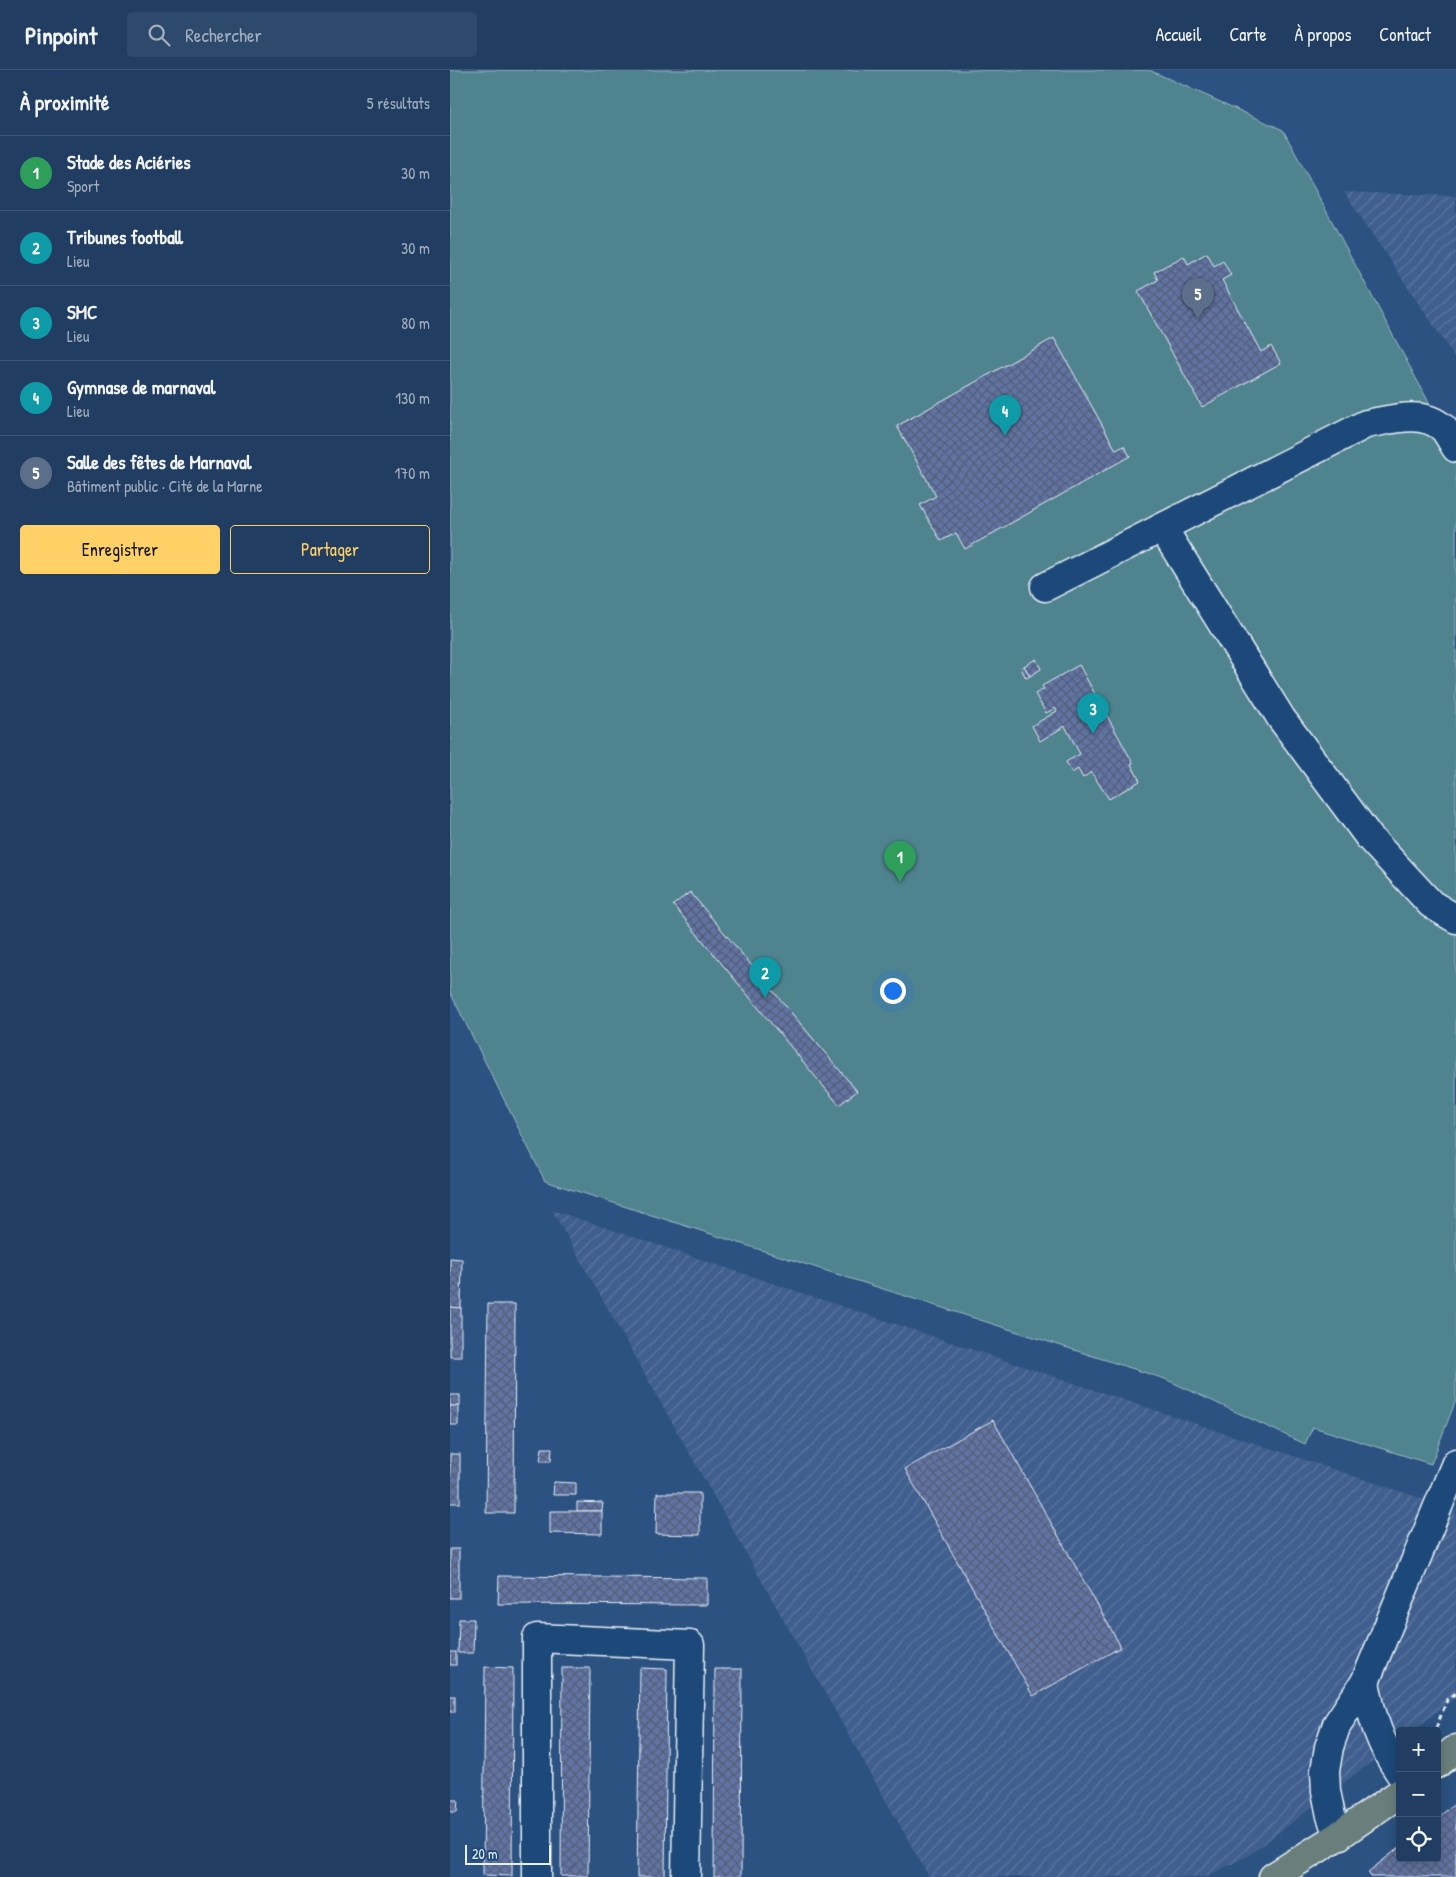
<!DOCTYPE html>
<html lang="fr">
<head>
<meta charset="utf-8">
<style>
  :root { --surface:#213e62; --page:#2d496b; --text:#f1f3f6; --muted:#a2aebe; --line:#3e5777; --accent:#ffd166 }
  body { margin:0; font-family:"Patrick Hand",sans-serif; background:var(--page); color:var(--text) }
  .controls { position:absolute; right:15px; bottom:15px; display:grid; overflow:hidden; border-radius:5px; box-shadow:0 2px 12px #0003 }
  .controls button { width:45px; height:45px; display:grid; place-items:center; padding:0; border:0; border-bottom:1px solid var(--line); background:var(--surface); color:var(--text); font:25px sans-serif }
  .scale { position:absolute; left:15px; bottom:12px; width:86px; box-sizing:border-box; padding-left:5px; border:2px solid #e8f1f8; border-top:0; font-size:14px; line-height:18px; white-space:nowrap; color:#e8f1f8; -webkit-text-stroke:4px #1f4a7a; paint-order:stroke }
  .you { position:absolute; left:442px; top:920px; width:18px; height:18px; margin:-12px; border:4px solid #fff; border-radius:50%; background:#1a73e8; box-shadow:0 0 0 8px #1a73e833 }
  .badge { display:grid; place-items:center; width:32px; height:32px; border-radius:50%; background:var(--accent); color:#fff; font-size:16px; font-weight:700 }
  .pin { position:absolute; translate:-50% -41px; filter:drop-shadow(0 1px 2px #0008) }
  .pin::after { content:''; position:absolute; top:26px; width:18px; height:15px; background:inherit; clip-path:polygon(0 0,100% 0,50% 100%) }
  .list { margin:0; padding:0; list-style:none }
  h2 { display:flex; justify-content:space-between; align-items:center; height:65px; margin:0; padding:0 20px; font-size:21px }
  h2 small { font-size:16px; font-weight:400; color:var(--muted) }
  .list li { display:grid; grid-template-columns:32px 1fr auto; gap:15px; align-items:center; box-sizing:border-box; height:75px; padding:0 20px; border-top:1px solid var(--line) }
  .list b { display:block; font-size:19px; white-space:nowrap }
  .list p { margin:0; font-size:16px; white-space:nowrap; color:var(--muted) }
  .list em { font-size:16px; font-style:normal; color:var(--muted) }
  .actions { display:flex; gap:10px; padding:15px 20px }
  .actions a { flex:1; padding:11px 0; border:1px solid var(--accent); border-radius:5px; text-align:center; font-size:18px; color:var(--accent) }
  .actions .main { background:var(--accent); color:#111 }
  .icon { flex:none; width:28px; height:28px; fill:none; stroke:currentColor; stroke-width:2; stroke-linecap:round; stroke-linejoin:round }
  .map { position:relative; flex:none; width:1006px; height:1807px; overflow:hidden }
  header { display:flex; align-items:center; gap:30px; box-sizing:border-box; height:70px; padding:0 25px; background:var(--surface); border-bottom:1px solid var(--line) }
  header strong { font-size:24px }
  nav { display:flex; gap:28px; margin-inline-start:auto; font-size:18px }
  .search { width:350px; height:45px; background:var(--page); display:flex; align-items:center; gap:12px; box-sizing:border-box; padding:0 18px; border-radius:5px; color:var(--muted); font-size:19px }
  main { display:flex }
  aside { flex:1; background:var(--surface) }
  .map>svg:first-child { display:block }
  .industrial { fill:url(#industrial-furrows) }
  .green { fill:#50838e; stroke:#9cbac3 }
  .building { fill:url(#building-cross-hatch); stroke:#e8f1f8 }
  .lines { fill:none; stroke-linecap:round; stroke-linejoin:round }
  .minor-casing { stroke:#e8f1f8; stroke-width:31 }
  .major-casing { stroke:#e8f1f8; stroke-width:31 }
  .path { stroke:#e8f1f8; stroke-width:3; stroke-dasharray:5 4; stroke-linecap:butt }
  .minor { stroke:#1f4a7a; stroke-width:28 }
  .major { stroke:#6b7f7c; stroke-width:28 }
</style>
</head>
<body>
<header>
<strong>Pinpoint</strong>
<div class="search"><svg class="icon" aria-label="search" viewBox="0 0 24 24"><circle cx="10" cy="10" r="6"/><path d="M15 15l6 6"/></svg>Rechercher</div>
<nav><a>Accueil</a><a>Carte</a><a>À propos</a><a>Contact</a></nav>
</header>
<main>
<aside>
<h2>À proximité<small>5 résultats</small></h2>
<ul class="list">
<li><span class="badge" style="background:#2e9e5b">1</span><div><b>Stade des Aciéries</b><p>Sport</p></div><em>30 m</em></li>
<li><span class="badge" style="background:#0f9aa8">2</span><div><b>Tribunes football</b><p>Lieu</p></div><em>30 m</em></li>
<li><span class="badge" style="background:#0f9aa8">3</span><div><b>SMC</b><p>Lieu</p></div><em>80 m</em></li>
<li><span class="badge" style="background:#0f9aa8">4</span><div><b>Gymnase de marnaval</b><p>Lieu</p></div><em>130 m</em></li>
<li><span class="badge" style="background:#5c6f8a">5</span><div><b>Salle des fêtes de Marnaval</b><p>Bâtiment public · Cité de la Marne</p></div><em>170 m</em></li>
</ul>
<div class="actions"><a class="main">Enregistrer</a><a>Partager</a></div>
</aside>
<div class="map">
<svg width="1006" height="1807" viewBox="0 0 1006 1807">
  <defs>
    <pattern id="industrial-furrows" width="10" height="10" patternUnits="userSpaceOnUse" patternTransform="scale(1.25)"><rect width="10" height="10" fill="#3f5f8e"/><path d="M-1 1l2-2M0 10L10 0M9 11l2-2" fill="none" stroke="#5b769f"/></pattern>
    <pattern id="building-cross-hatch" width="8" height="8" patternUnits="userSpaceOnUse" patternTransform="scale(1.25)"><rect width="8" height="8" fill="#6073a3"/><path d="M0 0l8 8M0 8l8-8" fill="none" stroke="#535e76"/></pattern>
  </defs>
  <rect width="100%" height="100%" fill="#2c5282"/>
  <filter id="ink" filterUnits="userSpaceOnUse"><feTurbulence type="fractalNoise" baseFrequency=".02" numOctaves="2"/><feDisplacementMap in="SourceGraphic" scale="10" xChannelSelector="R" yChannelSelector="G"/><feConvolveMatrix kernelMatrix="1 2 1 2 8 2 1 2 1" color-interpolation-filters="sRGB"/></filter>
  <g filter="url(#ink)">
    <!-- industrial -->
    <g class="industrial">
      <polygon points="894,122 1006,126 1006,289"/>
      <polygon points="102,1140 1006,1440 1006,1627 962,1661 950,1661 950,1670 798,1786 755,1807 479,1807"/>
    </g>
    <!-- green -->
    <polygon class="green" points="0,0 699,0 833,60 1006,383 1006,1330 981,1394 863,1357 855,1374 715,1309 95,1111 0,922"/>
    <!-- building -->
    <g class="building">
      <polygon points="757,183 764,196 773,191 781,205 772,210 811,282 821,276 831,293 752,337 688,221 708,210 704,202 734,186 738,194"/>
      <polygon points="604,268 666,380 674,376 680,386 515,479 506,463 491,471 470,435 486,426 447,356"/>
      <polygon points="586,589 591,599 580,606 574,596"/>
      <polygon points="629,595 683,693 681,694 690,711 659,729 641,702 633,708 628,699 622,703 616,692 630,684 615,656 590,671 582,656 607,641 605,638 596,643 585,624 594,619 592,616"/>
      <polygon points="574,596 580,606 576,608 571,598"/>
      <polygon points="240,822 407,1021 389,1035 223,835"/>
      <polygon points="0,1188 12,1189 11,1238 0,1237"/>
      <polygon points="38,1234 65,1234 64,1443 36,1443"/>
      <polygon points="0,1237 11,1238 11,1287 0,1287"/>
      <rect x="0" y="1325" width="10" height="11"/>
      <rect x="0" y="1336" width="8" height="19"/>
      <polygon points="543,1350 671,1577 583,1626 455,1399"/>
      <polygon points="92,1378 102,1378 101,1391 90,1391"/>
      <rect x="0" y="1384" width="10" height="49"/>
      <polygon points="104,1412 126,1413 126,1425 103,1425"/>
      <polygon points="207,1423 250,1423 250,1465 206,1464"/>
      <polygon points="127,1432 153,1433 152,1441 127,1441"/>
      <polygon points="100,1441 152,1441 152,1464 100,1463"/>
      <rect x="0" y="1479" width="9" height="49"/>
      <polygon points="49,1506 257,1508 257,1535 48,1534"/>
      <polygon points="9,1549 24,1549 23,1583 8,1583"/>
      <rect x="0" y="1582" width="6" height="13"/>
      <polygon points="35,1597 63,1598 62,1806 33,1805"/>
      <polygon points="112,1598 140,1598 138,1806 111,1806"/>
      <polygon points="190,1598 217,1599 215,1807 187,1807"/>
      <polygon points="265,1599 292,1599 291,1807 264,1807"/>
      <rect x="0" y="1626" width="5" height="16"/>
      <polygon points="0,1730 8,1730 7,1742 0,1742"/>
      <polygon points="1006,1733 1006,1805 1003,1807 921,1807 918,1802 950,1777 950,1788 987,1788 987,1748"/>
    </g>
    <g class="lines">
      <!-- minor casing -->
      <g class="minor-casing">
        <g id="minor">
          <polyline points="712,457 831,648 919,767 981,834 1006,849"/>
          <path d="M595,517L916,354C940,350 972,339 993,358C998,363 1002,372 1006,378"/>
          <path d="M915,1612C921,1645 930,1675 950,1703"/>
          <polyline points="888,1766 881,1746 876,1721 875,1701 879,1677 887,1654 915,1612 1006,1393"/>
          <polyline points="87,1807 87,1568 240,1575 236,1807"/>
        </g>
      </g>
      <!-- major casing -->
      <g class="major-casing">
        <g id="major">
          <polyline points="987,1694 1006,1679"/>
          <polyline points="823,1807 888,1766 950,1723"/>
        </g>
      </g>
      <!-- path -->
      <polyline class="path" points="986,1658 997,1630 1006,1623"/>
      <!-- minor -->
      <use href="#minor" class="minor"/>
      <!-- major -->
      <use href="#major" class="major"/>
    </g>
  </g>
</svg>
<div class="controls">
<button>+</button>
<button>−</button>
<button><svg class="icon" aria-label="locate" viewBox="0 0 24 24"><circle cx="12" cy="12" r="6"/><path d="M12 2v4M12 18v4M2 12h4M18 12h4"/></svg></button>
</div>
<div class="scale">20 m</div>
<div class="you"></div>
<div class="pin badge" style="left:450px;top:812px;background:#2e9e5b">1</div>
<div class="pin badge" style="left:315px;top:928px;background:#0f9aa8">2</div>
<div class="pin badge" style="left:643px;top:664px;background:#0f9aa8">3</div>
<div class="pin badge" style="left:555px;top:366px;background:#0f9aa8">4</div>
<div class="pin badge" style="left:748px;top:249px;background:#5c6f8a">5</div>
</div>
</main>
</body>
</html>
